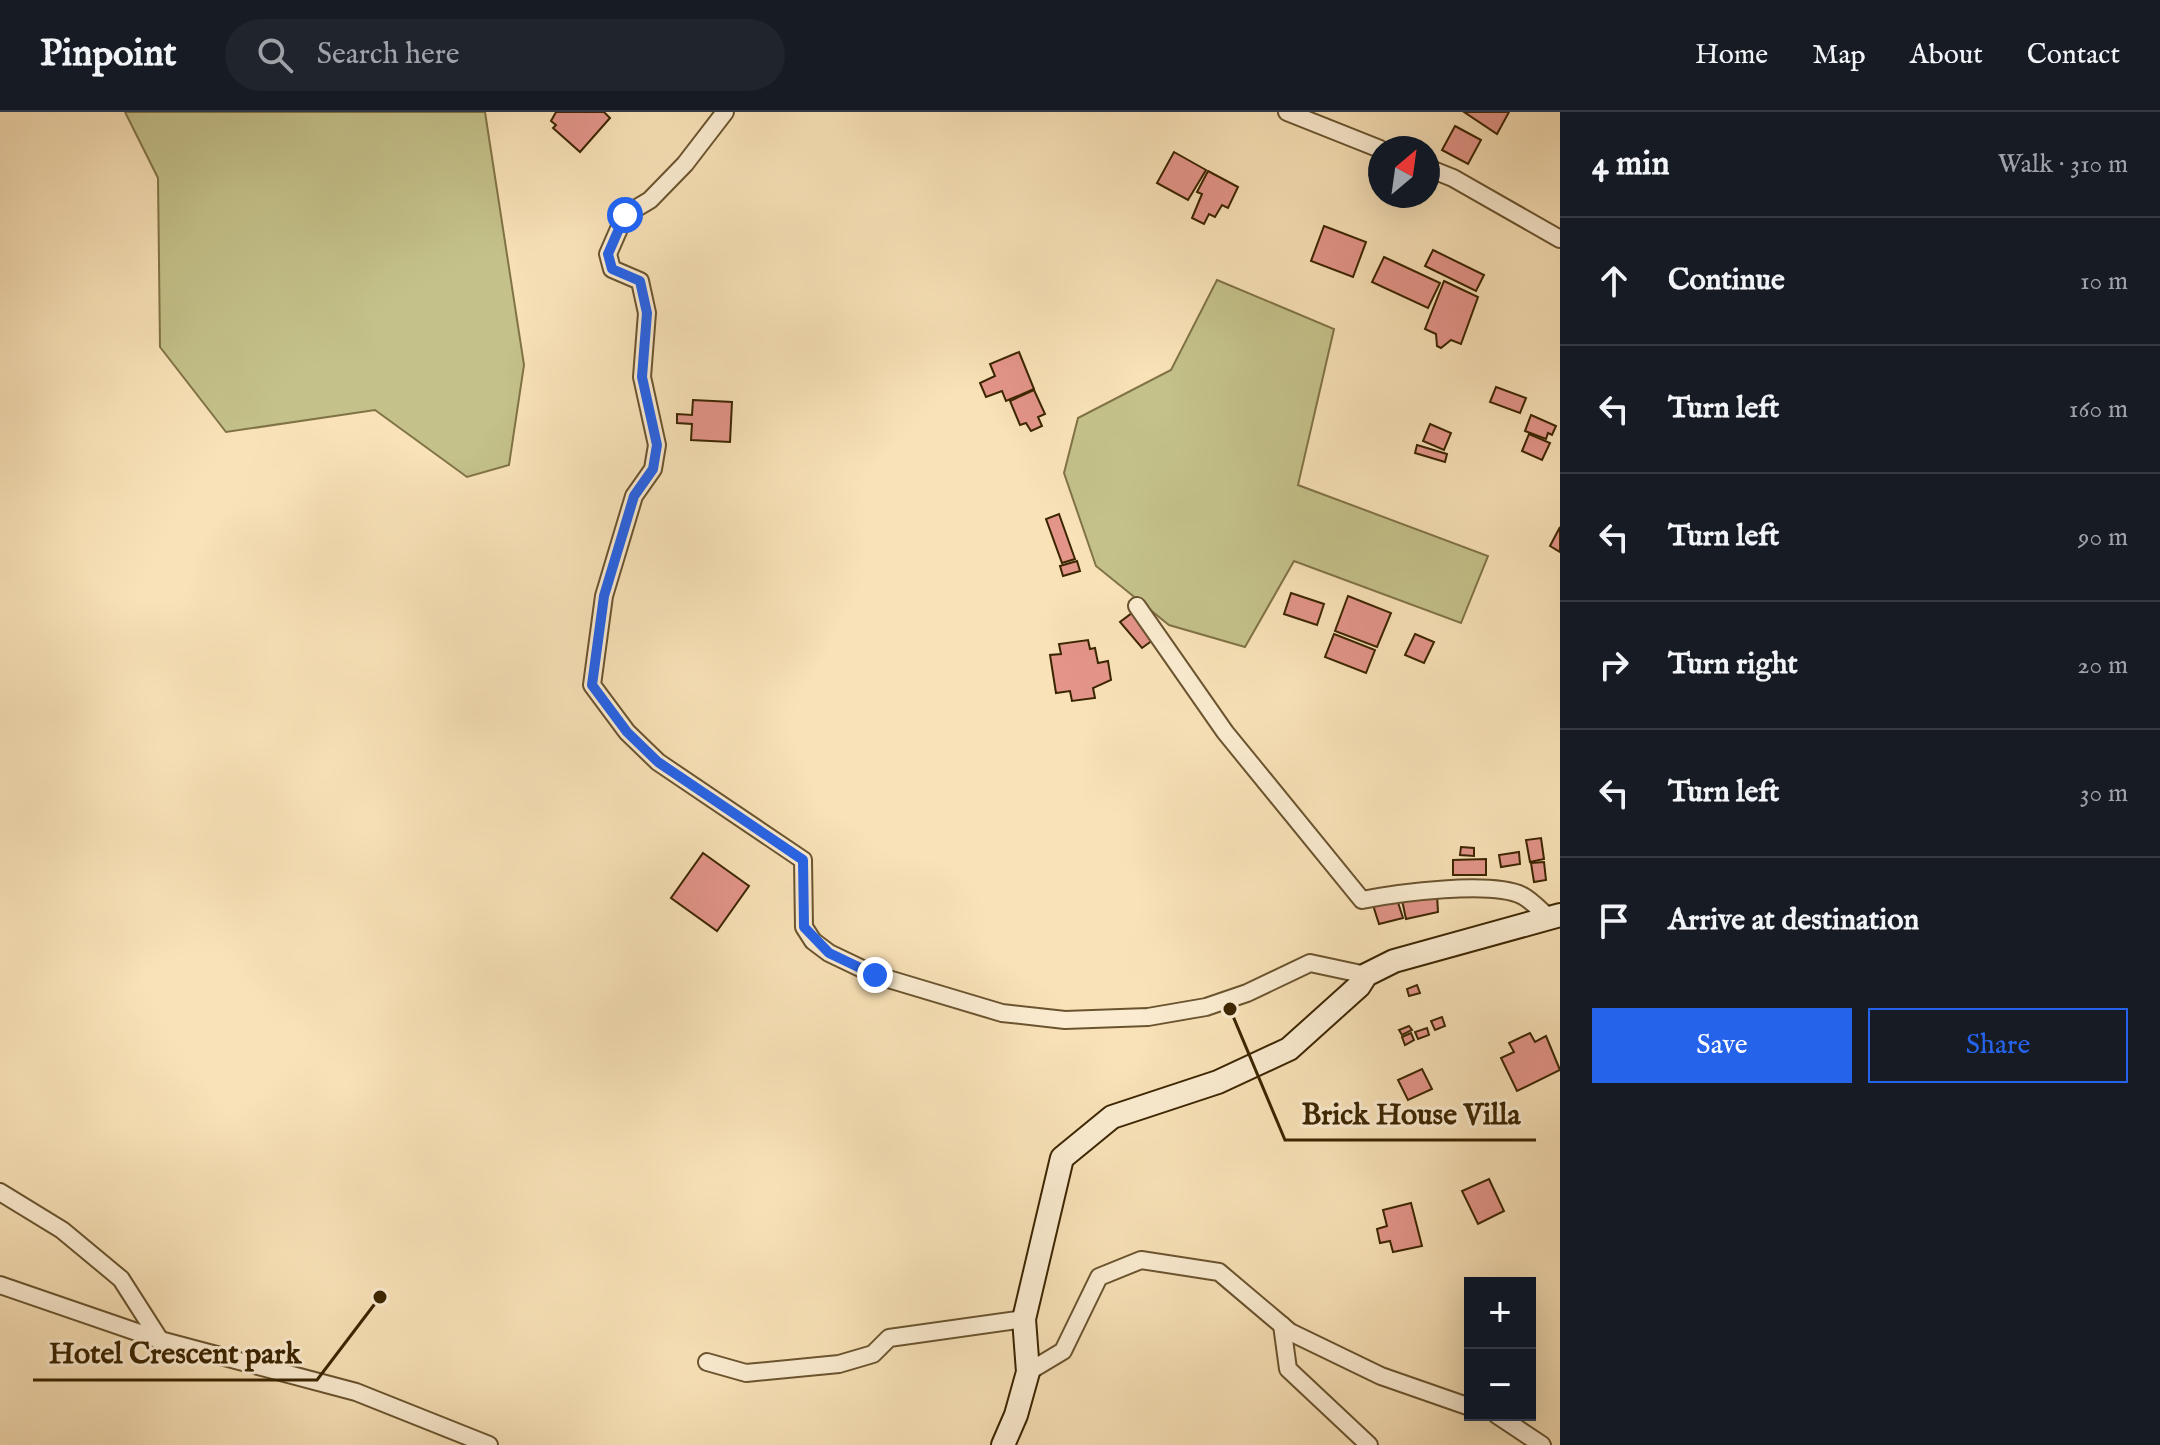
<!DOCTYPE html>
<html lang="en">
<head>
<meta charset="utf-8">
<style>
  :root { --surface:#171b24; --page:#20242c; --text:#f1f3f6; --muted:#9ea1a6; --line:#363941; --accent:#2563eb }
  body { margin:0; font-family:"IM FELL English",serif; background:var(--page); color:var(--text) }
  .controls { position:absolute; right:24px; bottom:24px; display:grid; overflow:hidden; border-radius:0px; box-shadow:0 8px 32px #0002 }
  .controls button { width:72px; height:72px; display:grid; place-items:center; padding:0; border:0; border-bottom:2px solid var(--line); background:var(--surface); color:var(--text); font:40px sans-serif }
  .compass { position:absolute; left:1368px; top:24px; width:72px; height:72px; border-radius:50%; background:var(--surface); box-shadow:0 8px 32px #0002; rotate:29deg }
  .stop { position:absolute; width:24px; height:24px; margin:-18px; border:6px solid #2563eb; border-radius:50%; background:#fff }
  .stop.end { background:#2563eb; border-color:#fff; box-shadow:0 2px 8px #0008 }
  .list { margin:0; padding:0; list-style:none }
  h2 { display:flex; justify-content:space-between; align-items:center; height:104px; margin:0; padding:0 32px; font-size:34px }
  h2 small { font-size:26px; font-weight:400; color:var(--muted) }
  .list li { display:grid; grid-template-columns:52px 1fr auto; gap:24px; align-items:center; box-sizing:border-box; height:128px; padding:0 32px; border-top:2px solid var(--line) }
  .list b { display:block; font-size:30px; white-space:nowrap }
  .list em { font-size:26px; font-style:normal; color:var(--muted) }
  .actions { display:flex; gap:16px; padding:24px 32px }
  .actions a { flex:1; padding:18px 0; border:2px solid var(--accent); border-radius:0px; text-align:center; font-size:28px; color:var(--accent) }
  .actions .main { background:var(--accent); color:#fff }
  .icon { flex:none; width:44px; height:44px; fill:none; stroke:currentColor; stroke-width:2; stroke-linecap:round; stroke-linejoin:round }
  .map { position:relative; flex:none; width:1560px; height:1333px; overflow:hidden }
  header { display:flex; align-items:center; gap:48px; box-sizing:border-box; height:112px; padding:0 40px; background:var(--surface); border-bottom:2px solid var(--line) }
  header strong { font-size:38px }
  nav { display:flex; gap:44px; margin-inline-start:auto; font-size:28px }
  .search { width:560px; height:72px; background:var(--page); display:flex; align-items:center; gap:20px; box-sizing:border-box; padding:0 28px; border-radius:44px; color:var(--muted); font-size:30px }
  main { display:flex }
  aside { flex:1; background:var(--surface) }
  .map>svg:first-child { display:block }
  .green { fill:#c4c18a; stroke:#807346; stroke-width:2 }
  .building { fill:#e4958a; stroke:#3b2501; stroke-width:2 }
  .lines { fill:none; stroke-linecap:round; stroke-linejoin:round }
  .street-casing { stroke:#6a542f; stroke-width:20 }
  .secondary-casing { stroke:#3b2501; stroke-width:26 }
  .street { stroke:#fbecd1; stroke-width:16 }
  .secondary { stroke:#fbecd1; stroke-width:22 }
  .route { stroke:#2563eb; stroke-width:10 }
  .leader { fill:none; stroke:#3b2501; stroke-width:3 }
  .callout-dot { fill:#3b2501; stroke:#fbecd1; stroke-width:3 }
  .callout-label { font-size:30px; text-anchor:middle; font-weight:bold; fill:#3b2501; stroke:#fbecd1; stroke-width:6; stroke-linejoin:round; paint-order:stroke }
</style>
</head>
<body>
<header>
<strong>Pinpoint</strong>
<div class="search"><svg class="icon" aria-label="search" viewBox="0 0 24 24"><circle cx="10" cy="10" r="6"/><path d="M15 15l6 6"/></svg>Search here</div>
<nav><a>Home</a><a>Map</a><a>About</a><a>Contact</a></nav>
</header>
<main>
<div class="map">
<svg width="1560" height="1333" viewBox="0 0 1560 1333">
  <rect width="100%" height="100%" fill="#f9e2b8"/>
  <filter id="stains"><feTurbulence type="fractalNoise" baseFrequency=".0025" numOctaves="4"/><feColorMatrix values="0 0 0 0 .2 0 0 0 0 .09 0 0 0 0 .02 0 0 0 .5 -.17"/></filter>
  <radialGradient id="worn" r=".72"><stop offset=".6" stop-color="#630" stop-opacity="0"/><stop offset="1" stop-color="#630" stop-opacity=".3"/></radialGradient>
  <!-- green -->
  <g class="green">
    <polygon points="125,0 485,0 524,253 509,353 467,365 375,298 226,320 160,235 158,66"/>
    <polygon points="1217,168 1334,217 1298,373 1488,444 1461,511 1294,449 1245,535 1169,513 1096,454 1064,361 1078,306 1171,258"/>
  </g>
  <!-- building -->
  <g class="building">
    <polygon points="604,0 610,6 580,40 553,16 556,13 551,9 556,0"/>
    <polygon points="1464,0 1509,0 1497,22"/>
    <polygon points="1455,14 1481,28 1468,52 1442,38"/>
    <polygon points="1174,40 1206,58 1188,88 1157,71"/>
    <polygon points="1208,59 1238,75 1228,96 1222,93 1215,105 1209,102 1204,112 1192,106 1202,82 1197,80"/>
    <polygon points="1324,114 1366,130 1353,165 1311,149"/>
    <polygon points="1433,138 1484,163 1476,179 1425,154"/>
    <polygon points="1384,145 1440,171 1428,196 1372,170"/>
    <polygon points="1444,169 1478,185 1461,232 1451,228 1441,236 1437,234 1436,222 1425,217"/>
    <polygon points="1019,240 1034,277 1006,289 1002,279 986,285 980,271 995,264 990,252"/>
    <polygon points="1496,275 1526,286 1520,301 1490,290"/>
    <polygon points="1034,278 1045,302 1038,305 1042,314 1031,319 1026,311 1020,313 1010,289"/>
    <polygon points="693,288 732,290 730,330 691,328 692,312 677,311 677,302 692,303"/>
    <polygon points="1531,303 1556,314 1552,323 1548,321 1546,327 1525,319"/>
    <polygon points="1430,312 1451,321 1444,338 1423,329"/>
    <polygon points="1529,322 1550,331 1542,348 1522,339"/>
    <polygon points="1417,333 1447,342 1445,350 1415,341"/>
    <polygon points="1059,402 1075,447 1062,451 1046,407"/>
    <polygon points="1560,415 1560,440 1550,434"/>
    <polygon points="1077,449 1080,459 1063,464 1060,454"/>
    <polygon points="1291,481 1324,492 1317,513 1284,502"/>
    <polygon points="1348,484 1391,501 1377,535 1335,519"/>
    <polygon points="1136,498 1157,525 1142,536 1120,510"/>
    <polygon points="1334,522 1375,538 1366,561 1325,545"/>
    <polygon points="1415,522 1434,530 1424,551 1405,543"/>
    <polygon points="1088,528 1090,537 1095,536 1098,551 1108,549 1111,568 1093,576 1095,586 1072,589 1070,579 1056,581 1050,543 1061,542 1059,532"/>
    <polygon points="1541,726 1544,747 1530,750 1526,728"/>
    <polygon points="1461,735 1474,736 1474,744 1460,743"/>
    <polygon points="1519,740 1520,752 1501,755 1499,743"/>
    <polygon points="703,741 749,774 717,819 671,786"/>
    <polygon points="1486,747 1486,763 1453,763 1453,748"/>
    <polygon points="1544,750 1546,768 1534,770 1531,751"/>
    <polygon points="1437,783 1438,800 1406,807 1402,788"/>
    <polygon points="1396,784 1403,806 1379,812 1372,790"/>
    <polygon points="1417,873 1420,881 1409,884 1407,877"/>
    <polygon points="1442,905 1445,914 1435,918 1431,909"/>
    <polygon points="1409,914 1412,918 1402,923 1399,918"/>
    <polygon points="1427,916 1429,923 1418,927 1415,920"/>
    <polygon points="1411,921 1414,928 1405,933 1402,925"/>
    <polygon points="1530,921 1535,930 1546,924 1560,958 1517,979 1501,946 1514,940 1509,931"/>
    <polygon points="1422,957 1432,977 1408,988 1398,968"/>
    <polygon points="1489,1067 1504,1099 1478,1112 1462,1079"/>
    <polygon points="1411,1091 1422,1134 1393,1140 1390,1129 1380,1131 1377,1117 1387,1114 1383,1098"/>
  </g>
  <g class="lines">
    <!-- street casing -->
    <g class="street-casing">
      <g id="street">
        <polyline points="725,0 685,52 650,88 625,103 608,142 612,157 640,169 647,201 642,265 657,333 653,357 634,384 604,484 592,573 627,620 658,650 803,748 804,815 813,829 829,841 875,863 1002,901 1065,908 1148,905 1206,895 1247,881 1310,851 1366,863"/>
        <polyline points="1287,0 1380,37"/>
        <polyline points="1428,56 1453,66 1560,127"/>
        <path d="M1137,494L1225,620L1362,788C1397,781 1492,768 1523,784C1532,789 1540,798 1547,804"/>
        <polyline points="0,1080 62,1118 121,1167 160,1228"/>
        <polyline points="0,1173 160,1228 356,1280 489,1333"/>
        <polyline points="1282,1213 1288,1257 1369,1333"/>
        <polyline points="707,1250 746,1261 839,1252 873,1242 889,1226 1024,1207"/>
        <polyline points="1028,1260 1063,1239 1099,1165 1141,1148 1219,1160 1290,1220 1381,1264 1470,1295"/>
        <polyline points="1497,1303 1542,1333"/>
      </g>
    </g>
    <!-- secondary casing -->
    <g class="secondary-casing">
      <polyline id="secondary" points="1003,1333 1016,1303 1028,1260 1024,1207 1062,1046 1112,1005 1218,970 1289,937 1359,874 1366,863 1394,849 1560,803"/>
    </g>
    <!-- street -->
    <use href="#street" class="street"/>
    <!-- secondary -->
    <use href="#secondary" class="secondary"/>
  </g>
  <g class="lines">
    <!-- route -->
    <polyline class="route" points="625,103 608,142 612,157 640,169 647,201 642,265 657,333 653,357 634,384 604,484 592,573 627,620 658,650 803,748 804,815 829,841 875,863"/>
  </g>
  <!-- callouts -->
  <path class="leader" d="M1230 897L1285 1028H1536M380 1185L317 1268H33"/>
  <g class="callout-dot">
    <circle cx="1230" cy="897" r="8"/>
    <circle cx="380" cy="1185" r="8"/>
  </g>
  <g class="callout-label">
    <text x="1411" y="1012">Brick House Villa</text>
    <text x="175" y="1251">Hotel Crescent park</text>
  </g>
  <rect width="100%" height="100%" filter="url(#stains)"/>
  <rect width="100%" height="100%" fill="url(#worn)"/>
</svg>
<div class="controls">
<button>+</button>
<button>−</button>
</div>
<svg class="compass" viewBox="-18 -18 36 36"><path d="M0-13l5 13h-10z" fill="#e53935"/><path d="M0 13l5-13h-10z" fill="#9ea1a6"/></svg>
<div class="stop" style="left:625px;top:103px"></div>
<div class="stop end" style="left:875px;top:863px"></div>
</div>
<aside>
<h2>4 min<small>Walk · 310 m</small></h2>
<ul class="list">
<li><svg class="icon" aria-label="ahead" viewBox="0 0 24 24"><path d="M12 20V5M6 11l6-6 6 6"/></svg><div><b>Continue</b></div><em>10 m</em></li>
<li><svg class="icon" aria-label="left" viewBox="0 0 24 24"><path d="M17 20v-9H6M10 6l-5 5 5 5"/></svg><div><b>Turn left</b></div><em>160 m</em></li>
<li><svg class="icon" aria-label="left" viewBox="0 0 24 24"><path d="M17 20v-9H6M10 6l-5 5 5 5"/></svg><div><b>Turn left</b></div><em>90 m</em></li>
<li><svg class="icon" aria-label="right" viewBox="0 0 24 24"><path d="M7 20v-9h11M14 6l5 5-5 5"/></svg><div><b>Turn right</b></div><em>20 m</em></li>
<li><svg class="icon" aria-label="left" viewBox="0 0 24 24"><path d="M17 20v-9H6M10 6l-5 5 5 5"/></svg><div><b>Turn left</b></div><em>30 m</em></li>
<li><svg class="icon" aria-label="arrive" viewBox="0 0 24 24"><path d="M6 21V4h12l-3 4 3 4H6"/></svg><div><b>Arrive at destination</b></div></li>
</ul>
<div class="actions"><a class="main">Save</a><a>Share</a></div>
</aside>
</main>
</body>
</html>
